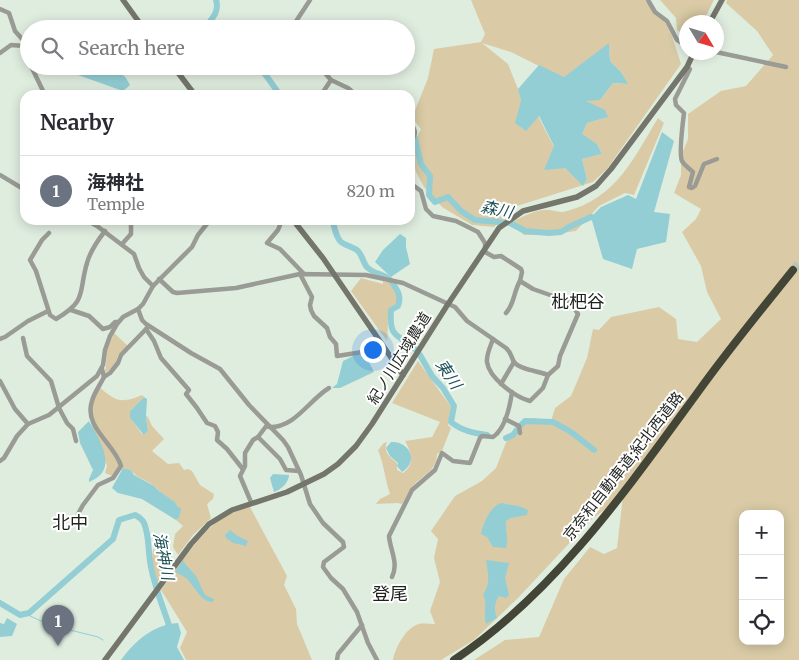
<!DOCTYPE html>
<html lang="en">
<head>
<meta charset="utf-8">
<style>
  :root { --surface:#fff; --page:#f2f2f3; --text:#2b2b33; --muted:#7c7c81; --line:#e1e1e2; --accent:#0b8043 }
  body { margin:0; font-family:Merriweather,"Noto Sans JP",serif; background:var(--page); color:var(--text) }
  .controls { position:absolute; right:15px; bottom:15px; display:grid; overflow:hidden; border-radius:10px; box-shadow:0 2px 12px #0003 }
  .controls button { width:45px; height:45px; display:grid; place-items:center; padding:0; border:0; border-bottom:1px solid var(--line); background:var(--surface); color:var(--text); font:25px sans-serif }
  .compass { position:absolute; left:679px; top:15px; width:45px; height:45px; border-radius:50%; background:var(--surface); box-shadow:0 2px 12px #0003; rotate:128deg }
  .you { position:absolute; left:372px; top:349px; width:18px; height:18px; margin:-12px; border:4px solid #fff; border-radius:50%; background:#1a73e8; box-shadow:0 0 0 8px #1a73e833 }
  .badge { display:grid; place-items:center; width:32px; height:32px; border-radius:50%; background:var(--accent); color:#fff; font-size:16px; font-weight:700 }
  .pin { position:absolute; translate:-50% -41px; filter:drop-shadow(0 1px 2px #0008) }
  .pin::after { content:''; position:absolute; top:26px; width:18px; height:15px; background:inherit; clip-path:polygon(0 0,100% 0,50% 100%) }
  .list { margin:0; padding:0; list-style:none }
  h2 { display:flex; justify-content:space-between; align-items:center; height:65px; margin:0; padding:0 20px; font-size:21px }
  h2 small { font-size:16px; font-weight:400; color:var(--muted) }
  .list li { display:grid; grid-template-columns:32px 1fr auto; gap:15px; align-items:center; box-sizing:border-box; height:70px; padding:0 20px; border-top:1px solid var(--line) }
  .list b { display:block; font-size:19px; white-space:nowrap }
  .list p { margin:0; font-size:16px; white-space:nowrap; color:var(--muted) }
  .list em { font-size:16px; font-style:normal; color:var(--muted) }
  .icon { flex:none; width:28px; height:28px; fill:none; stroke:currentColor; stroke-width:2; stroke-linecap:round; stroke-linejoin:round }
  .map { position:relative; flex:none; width:799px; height:660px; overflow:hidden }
  .search { position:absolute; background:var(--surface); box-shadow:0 2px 12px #0003; left:20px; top:20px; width:395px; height:55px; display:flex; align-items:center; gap:12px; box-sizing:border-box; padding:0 18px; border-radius:28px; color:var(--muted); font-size:19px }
  .panel { position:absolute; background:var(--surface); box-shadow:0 2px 12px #0003; left:20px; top:90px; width:395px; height:135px; border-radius:15px }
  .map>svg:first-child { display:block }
  .green { fill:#dacba6; fill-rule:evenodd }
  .water { fill:#93ced5 }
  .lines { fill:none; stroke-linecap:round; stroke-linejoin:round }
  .stream { stroke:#93ced5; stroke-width:1 }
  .river { stroke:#93ced5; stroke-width:6 }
  .highway-tunnel { stroke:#b8c5b8; stroke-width:8; stroke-dasharray:8 4; stroke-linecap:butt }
  .street { stroke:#999b94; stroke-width:4.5 }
  .secondary { stroke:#74766b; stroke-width:5.5 }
  .highway { stroke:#434637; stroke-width:8 }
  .labels { text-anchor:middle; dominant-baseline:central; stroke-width:4; stroke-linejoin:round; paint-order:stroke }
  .street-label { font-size:15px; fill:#1e231e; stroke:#fff }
  .water-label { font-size:16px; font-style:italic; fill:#1d5156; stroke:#fff }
  .quarter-label { font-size:18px; fill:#1e231e; stroke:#fff }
</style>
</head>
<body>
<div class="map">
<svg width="799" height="660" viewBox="0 0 799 660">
  <rect width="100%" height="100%" fill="#dfeddf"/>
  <!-- green -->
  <g class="green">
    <path d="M471,0H645L664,20L672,36L681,64L607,169L593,182L514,207L494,227L472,225L442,207L424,187L416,172L410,150L421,129L412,118L428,78L434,49L481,42L485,34ZM482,43L511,52L563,78L609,44L610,61L621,72L627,84L613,83L600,100H585L607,117L587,123L581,135L597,144L602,154L582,159L587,179L583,185L565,168L538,116L521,101L518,89L508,64Z"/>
    <polygon points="660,0 714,0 703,22 686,22 686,36 677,30 676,18"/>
    <path d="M727,0H799V660H474L505,640L539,637L564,579L590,547L604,554L617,548L623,496L591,520L518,598L474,640L441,660H393C395,648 406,627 419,624C423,623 431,624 435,624L430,611L440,582L434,558L438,539L431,531L455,496L482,481L496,468L507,440L522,425L532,418L551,421L555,408L571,396L587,358L593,329L599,330L611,317L659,307L676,319L678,339L697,342L721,319L707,292L701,266L682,232L696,219L701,209L674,193L681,175V156L688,139V114L721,91L746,86L773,55L757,31L726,3ZM743,514H780V641H743Z"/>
    <path d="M658,118L664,123L634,195L625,193L599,206L576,231L547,235H524L512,222C522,217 533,211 544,210C552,209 559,214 567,211C616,198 634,158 658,118Z"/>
    <path d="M361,278L383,284V281L388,282L397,293V303C395,305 393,306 391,308C386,313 389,332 387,341L351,291Z"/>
    <polygon points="114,333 128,346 118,355 116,363 105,374 107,350"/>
    <path d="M418,361L451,407L448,425L451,428L442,451L437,454C436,472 423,474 412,487C408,492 405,499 402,504L397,503L376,504L380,499L390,494C385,479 384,465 378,450L384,443L387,442C383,452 390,457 397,463V470L403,473C416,464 411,452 405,441L432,437L440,422L392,403Z"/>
    <path d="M100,388C116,401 121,404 142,395L144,397L130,411V418L142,434H145L148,431L146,416L148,417L152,426L164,439L152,451L168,464L179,463L184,470L188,469L192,471L200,485L214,494L213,499L207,504L211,518L193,535L178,555L173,547L175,534L183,526L176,520L179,518L175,502C167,497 161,493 155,487C148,480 137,479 131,470L123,468L112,476L105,473L107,466C96,437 81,417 100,388Z"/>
    <path d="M250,507L287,576L284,585L296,609L297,624L312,660H186L180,648L187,632L161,590C176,570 202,529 224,517C231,512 241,510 250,507Z"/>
    <polygon points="153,549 172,562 157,583 152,559"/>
  </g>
  <!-- water -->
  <g class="water">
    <polygon points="609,43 610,61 621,72 628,84 613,83 600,100 586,101 605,110 608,117 587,123 582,134 597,144 602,154 582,159 587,179 583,186 565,168 544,170 554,146 539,116 526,131 515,123 521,101 518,89 539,65 564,77"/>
    <polygon points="75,66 114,66 126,78 130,85 123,91 78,75 74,68"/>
    <polygon points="662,132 674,141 654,212 670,214 666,242 637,249 632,269 603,259 591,217 601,207 628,195 636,199"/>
    <polygon points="400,234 406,238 406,247 410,264 391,277 375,262 383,250"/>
    <polygon points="359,354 366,356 374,372 340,388 332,388 337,384 343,361 353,356"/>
    <polygon points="144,397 147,399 146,416 148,431 145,434 143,434 130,418 130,411"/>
    <path d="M89,421C100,441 120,470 89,482V479L93,470L80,443L78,432Z"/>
    <path d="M391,442C409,441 420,461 402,472L397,466L398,463L390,456L386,448Z"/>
    <polygon points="123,468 131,470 134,475 154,486 159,491 175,502 177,506 181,509 179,518 176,520 142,499 118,493 112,488"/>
    <path d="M273,474L289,475C289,482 281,490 274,492L270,478Z"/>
    <path d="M501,503C513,506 517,504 528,510L527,515L511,518L506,521C505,531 509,539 506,548L493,547L487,537L481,534C483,523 490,507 501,503Z"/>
    <polygon points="230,530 236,535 248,541 246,546 233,543 226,538 225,535"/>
    <path d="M183,560L186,565L196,576L205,595L214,599L213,602C200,602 195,586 186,578C183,576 179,574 175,572Z"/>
    <path d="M486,560L509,563L505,578L509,595L506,598L499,596C494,604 494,609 497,618L486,624C483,615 488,603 483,595C491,584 488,573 486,560Z"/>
    <polygon points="7,618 17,624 12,636 0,637 0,623 4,624"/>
    <path d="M178,623L181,633L177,647L184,660H121C136,640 153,625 178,623Z"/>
  </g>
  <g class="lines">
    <!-- stream -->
    <polyline class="stream" points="29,613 30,616 50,625 98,637 103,640"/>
    <!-- river -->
    <g class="river">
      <path d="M204,29C211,20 220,12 216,0"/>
      <polyline points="256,66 265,74 280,95"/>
      <polyline points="410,132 415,139 421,164 430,176 429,195 435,202 448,197 461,211 475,220 510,223 525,231 549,233 561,232 569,227 591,217 599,219"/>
      <path d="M332,220C335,227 335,236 341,242C346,246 354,247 358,251C363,256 363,264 368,268C374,274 384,274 389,279"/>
      <path d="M391,281C397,289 402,296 398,306L391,310C389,339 397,333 415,349"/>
      <path d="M420,355L432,376L443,388L454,406L451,422C462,431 474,433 487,435"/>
      <polyline points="520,426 525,421 553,422 571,432 594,450"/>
      <polyline points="506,438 513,435 519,427"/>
      <path d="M0,603L20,615L29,613L113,539L119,520L135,515C139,517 142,519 144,523C149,535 148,548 150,561C153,583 162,604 169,625L164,631"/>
    </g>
    <!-- highway-tunnel -->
    <polyline class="highway-tunnel" points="793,270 799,263"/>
    <!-- street -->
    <g class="street">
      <polyline points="648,0 655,12 667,21 677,40 686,46"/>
      <polyline points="0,9 9,13 15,31 23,40 25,55 29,62"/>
      <polyline points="291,29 310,0"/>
      <polyline points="716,52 786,67"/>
      <polyline points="0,53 11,45 25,46"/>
      <polyline points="31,66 45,95"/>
      <polyline points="319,66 331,80 348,88 356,95"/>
      <path d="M687,67L690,69L675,99L676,105L684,113C683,121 679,155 682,161C684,165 690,169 693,172L689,187L692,188L695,186L704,164L717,159"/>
      <polyline points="321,95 331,80"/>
      <path d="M410,123C418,132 415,135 410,144"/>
      <polyline points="0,175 25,190"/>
      <path d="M410,183L421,191L426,209L433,216L456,221L478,232L485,243V252L494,257L501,256L521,269L522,272L520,281L533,289L570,302L578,314L560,356L558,366L548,375L543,388L530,401C515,397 489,378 487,362C486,355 491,345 493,339"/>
      <polyline points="86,220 97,226 134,254 139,268 144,277 153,286"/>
      <polyline points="282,220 278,230 267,243 280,249 304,274"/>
      <path d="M49,233L42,240L30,260L36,271L50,315L56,319C88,300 78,293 87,263C90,252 98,240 105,231"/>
      <polyline points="122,244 131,234 131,220"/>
      <polyline points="300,274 312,297 310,305 311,310 314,316 327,328 330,337 336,344 337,356 369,351 378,354 385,348"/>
      <path d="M159,279L173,292L177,293L236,288L300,274L366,275L403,283L455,307L467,321L506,348C511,352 511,357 514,362C520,370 539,371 548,375"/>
      <polyline points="138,309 142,320 146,324 191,353 220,369 249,405 283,440 288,447 301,475 310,504 323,523 343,542 344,547 324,562 323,567 331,578 343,589 357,612 368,643 377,660"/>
      <polyline points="71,310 89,316 103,329 110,327 115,322 118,322"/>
      <path d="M506,313C515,303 513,293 520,281"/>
      <polyline points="146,329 154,341 161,358 189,390 186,394 197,408 207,423 215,426 218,432 217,440 227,449 242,468"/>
      <polyline points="23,338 27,356 51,381 59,408 67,423 73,429 76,441"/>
      <polyline points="0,339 5,337 28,321 48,311"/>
      <polyline points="104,377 110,373 118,363 121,355 148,327"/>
      <polyline points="0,381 15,409 28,424"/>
      <polyline points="501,384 514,362"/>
      <polyline points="505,419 519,426 520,433"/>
      <path d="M269,427C295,428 309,400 329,388"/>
      <polyline points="258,437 267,425"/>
      <polyline points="0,461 4,458 17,436 28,424 49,415 97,376 103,365 105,350 110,336 117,324 123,317 138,309 143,304 153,286 192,247 198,235 210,220"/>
      <polyline points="251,502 240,476 245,466 245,453 253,440 258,437 280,459 286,470 299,471"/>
      <path d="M78,514L83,505L98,485L113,478L121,466C115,444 83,427 92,401C94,393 100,385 104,377L102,369"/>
      <path d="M392,577C399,563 390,550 389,536L412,490L435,470L442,453L453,461L470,463L480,438L482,436L493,437C506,428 510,406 512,392"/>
      <polyline points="337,660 338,654 362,625"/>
    </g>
    <!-- secondary -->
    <g class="secondary">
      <polyline points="123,0 144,29"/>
      <polyline points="710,22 722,0"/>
      <polyline points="173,66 195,95"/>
      <polyline points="293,220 323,258 403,375"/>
      <polyline points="105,660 191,544 209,524 232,510 287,492 324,474 338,464 356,446 372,424 448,304 499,228 523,211 577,197 596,186 611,169 687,67 694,52"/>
    </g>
    <!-- highway -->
    <path class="highway" d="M454,660C555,593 627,489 698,392C728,350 761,310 793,270"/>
  </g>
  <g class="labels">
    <!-- street labels -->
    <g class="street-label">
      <text transform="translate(399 358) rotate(-58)">紀ノ川広域農道</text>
      <text transform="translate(623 466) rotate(-52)">京奈和自動車道;紀北西道路</text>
    </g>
    <!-- water labels -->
    <g class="water-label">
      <text transform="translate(497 209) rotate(12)">森川</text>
      <text transform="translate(449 374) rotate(56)">東川</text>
      <text transform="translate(164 556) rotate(79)">海神川</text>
    </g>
    <!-- quarter labels -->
    <g class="quarter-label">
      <text x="578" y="301">枇杷谷</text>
      <text x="70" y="522">北中</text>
      <text x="390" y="593">登尾</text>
    </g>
  </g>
</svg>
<div class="controls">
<button>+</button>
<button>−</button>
<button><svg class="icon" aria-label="locate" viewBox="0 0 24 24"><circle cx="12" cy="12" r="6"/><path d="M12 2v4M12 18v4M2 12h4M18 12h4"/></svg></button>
</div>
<svg class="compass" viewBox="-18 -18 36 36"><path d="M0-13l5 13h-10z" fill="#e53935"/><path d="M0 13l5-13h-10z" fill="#7c7c81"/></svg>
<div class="you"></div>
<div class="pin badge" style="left:58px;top:646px;background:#6b7280">1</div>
<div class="search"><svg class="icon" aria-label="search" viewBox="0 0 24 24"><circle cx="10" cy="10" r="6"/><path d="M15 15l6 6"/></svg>Search here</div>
<section class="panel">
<h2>Nearby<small></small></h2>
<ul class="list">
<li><span class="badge" style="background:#6b7280">1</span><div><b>海神社</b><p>Temple</p></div><em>820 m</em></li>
</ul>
</section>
</div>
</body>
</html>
